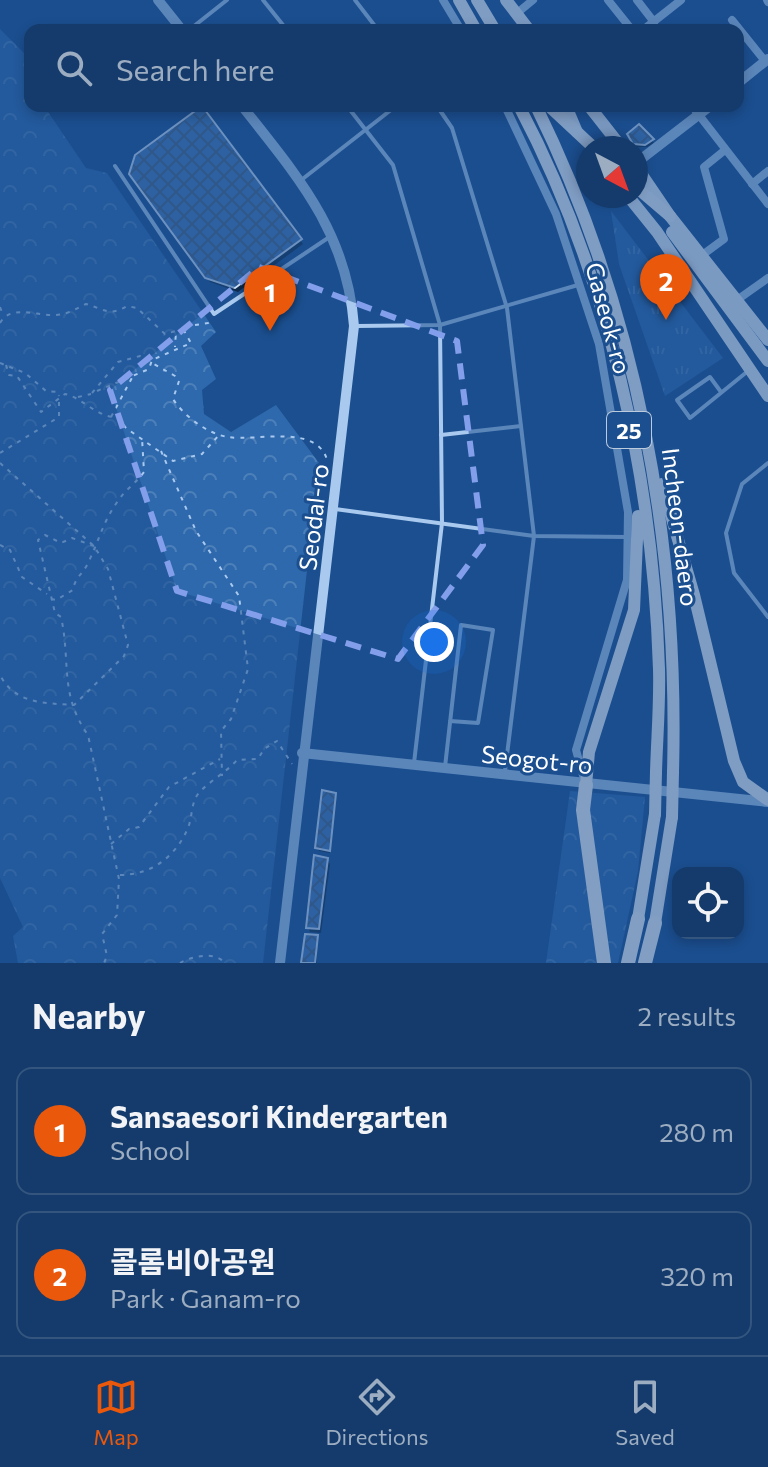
<!DOCTYPE html>
<html lang="en">
<head>
<meta charset="utf-8">
<style>
  :root { --surface:#143b6b; --page:#1d4271; --text:#f1f3f6; --muted:#9dadc1; --line:#33557e; --accent:#ea580c }
  body { margin:0; font-family:Commissioner,"Noto Sans KR",sans-serif; background:var(--page); color:var(--text) }
  .controls { position:absolute; right:24px; bottom:24px; display:grid; overflow:hidden; border-radius:16px; box-shadow:0 4px 12px #0003 }
  .controls button { width:72px; height:72px; display:grid; place-items:center; padding:0; border:0; border-bottom:2px solid var(--line); background:var(--surface); color:var(--text); font:40px sans-serif }
  .compass { position:absolute; left:576px; top:136px; width:72px; height:72px; border-radius:50%; background:var(--surface); box-shadow:0 4px 12px #0003; rotate:139deg }
  .you { position:absolute; left:434px; top:642px; width:28px; height:28px; margin:-20px; border:6px solid #fff; border-radius:50%; background:#1a73e8; box-shadow:0 0 0 12px #1a73e833 }
  .badge { display:grid; place-items:center; width:52px; height:52px; border-radius:50%; background:var(--accent); color:#fff; font-size:26px; font-weight:700 }
  .pin { position:absolute; translate:-50% -66px; filter:drop-shadow(0 2px 4px #0008) }
  .pin::after { content:''; position:absolute; top:42px; width:28px; height:24px; background:inherit; clip-path:polygon(0 0,100% 0,50% 100%) }
  .list { margin:0; padding:0; list-style:none }
  h2 { display:flex; justify-content:space-between; align-items:center; height:104px; margin:0; padding:0 32px; font-size:34px }
  h2 small { font-size:26px; font-weight:400; color:var(--muted) }
  .list li { display:grid; grid-template-columns:52px 1fr auto; gap:24px; align-items:center; box-sizing:border-box; height:128px; margin:0 16px 16px; padding:0 16px; border:2px solid var(--line); border-radius:16px }
  .list b { display:block; font-size:30px; white-space:nowrap }
  .list p { margin:0; font-size:26px; white-space:nowrap; color:var(--muted) }
  .list em { font-size:26px; font-style:normal; color:var(--muted) }
  .icon { flex:none; width:44px; height:44px; fill:none; stroke:currentColor; stroke-width:2; stroke-linecap:round; stroke-linejoin:round }
  .map { position:relative; flex:none; width:768px; height:963px; overflow:hidden }
  .search { position:absolute; background:var(--surface); box-shadow:0 4px 12px #0003; left:24px; right:24px; top:24px; height:88px; display:flex; align-items:center; gap:20px; box-sizing:border-box; padding:0 28px; border-radius:16px; color:var(--muted); font-size:30px }
  .sheet { height:392px; background:var(--surface) }
  nav { display:flex; justify-content:space-around; align-items:center; box-sizing:border-box; height:112px; border-top:2px solid var(--line); background:var(--surface); font-size:22px; color:var(--muted) }
  nav a { display:grid; justify-items:center; gap:4px }
  nav .on { color:var(--accent) }
  .map>svg:first-child { display:block }
  .forest { fill:url(#forest-crowns) }
  .park { fill:url(#park-tufts) }
  .shadow { fill:#0007 }
  .building { fill:url(#building-cross-hatch); stroke:#cfe3fa; stroke-width:2 }
  .lines { fill:none; stroke-linecap:round; stroke-linejoin:round }
  .path { stroke:#a9c9ee; stroke-width:2; stroke-dasharray:4 6; stroke-linecap:butt }
  .service { stroke:#a9c9ee; stroke-width:4 }
  .minor { stroke:#a9c9ee; stroke-width:8 }
  .tertiary { stroke:#a9c9ee; stroke-width:10 }
  .primary { stroke:#f0f6ff; stroke-width:12 }
  .trunk { stroke:#f8faff; stroke-width:12 }
  .motorway { stroke:#fff; stroke-width:14 }
  .trunk-bridge { stroke:#f8faff; stroke-width:12 }
  .marked { fill:none; stroke:#839eea; stroke-width:6; stroke-dasharray:16 10; stroke-linejoin:round }
  .labels { text-anchor:middle; dominant-baseline:central; stroke-width:6; stroke-linejoin:round; paint-order:stroke }
  .shield { fill:#1b4f8f; stroke:#bbcadd; stroke-width:2 }
  .shield-label { font-size:22px; font-weight:bold; fill:#fff }
  .street-label { font-size:24px; fill:#fff; stroke:#1b4f8f }
</style>
</head>
<body>
<div class="map">
<svg width="768" height="963" viewBox="0 0 768 963">
  <defs>
    <pattern id="forest-crowns" width="20" height="18" patternUnits="userSpaceOnUse" patternTransform="scale(2)"><rect width="20" height="18" fill="#2e69ad"/><path d="M2 6a3 3 0 1 1 6 0M12 15a3 3 0 1 1 6 0" fill="none" stroke="#4d80b9"/></pattern>
    <pattern id="park-tufts" width="24" height="20" patternUnits="userSpaceOnUse" patternTransform="scale(2)"><rect width="24" height="20" fill="#2e69ad"/><path d="M3 7l-1-3M5 7V3M7 7l1-3M15 17l-1-3M17 17v-4M19 17l1-3" fill="none" stroke="#4d80b9"/></pattern>
    <pattern id="building-cross-hatch" width="8" height="8" patternUnits="userSpaceOnUse" patternTransform="scale(2)"><rect width="8" height="8" fill="#4478b7"/><path d="M0 0l8 8M0 8l8-8" fill="none" stroke="#486282"/></pattern>
  </defs>
  <rect width="100%" height="100%" fill="#1b4f8f"/>
  <!-- forest -->
  <g class="forest">
    <polygon points="0,29 27,56 30,106 44,106 86,168 107,173 216,332 201,346 216,379 202,390 204,414 231,432 276,405 319,463 263,963 18,963 13,936 23,927 0,878"/>
    <polygon points="570,791 645,797 638,871 618,963 546,963"/>
  </g>
  <!-- park -->
  <polygon class="park" points="611,211 723,358 665,396 619,264"/>
  <!-- shadow -->
  <g class="shadow">
    <polygon points="203,107 303,244 238,292 210,282 135,179 137,156"/>
    <polygon points="630,134 652,140 654,143 647,147 637,147"/>
    <polygon points="335,795 330,853 319,851 317,848"/>
    <polygon points="327,859 330,864 321,933 310,932 308,927"/>
    <polygon points="317,937 317,963 303,963"/>
  </g>
  <!-- building -->
  <g class="building">
    <polygon points="202,106 302,239 235,288 205,278 129,174 135,155"/>
    <polygon points="639,124 654,139 645,145 633,144 627,134"/>
    <polygon points="322,790 336,793 330,851 315,848"/>
    <polygon points="314,855 328,858 319,929 306,928"/>
    <polygon points="305,934 318,935 315,963 301,963"/>
  </g>
  <g class="lines">
    <!-- path -->
    <g class="path">
      <polyline points="0,307 3,315"/>
      <path d="M0,323C11,304 36,316 55,315C66,315 76,309 86,304C104,309 109,317 127,306L137,308L165,334L176,331L175,347"/>
      <polyline points="0,363 25,373 46,391 58,392 59,396"/>
      <path d="M6,365L9,375L17,376L41,412L65,394C83,398 99,419 118,417L126,428L173,461L202,454L219,435"/>
      <polyline points="97,391 149,369 152,360 191,343 182,327 208,323 213,319"/>
      <path d="M92,393L118,362L140,356L175,376L179,381L173,399C183,415 207,434 228,437C257,442 319,422 328,463"/>
      <polyline points="78,397 91,394"/>
      <polyline points="111,417 134,374"/>
      <polyline points="161,451 196,531 239,596 248,669 231,719 221,731 222,776"/>
      <polyline points="0,453 59,417 59,399"/>
      <path d="M0,463L94,546L108,569L128,645L124,656L74,705C44,703 15,704 0,675"/>
      <polyline points="0,545 10,550 22,577 47,594"/>
      <path d="M94,546L72,538L61,543L45,535L38,540L55,613L61,617C71,662 59,694 88,735L119,879L117,915L102,934L107,956L104,963"/>
      <path d="M51,599L56,600L73,590C75,577 83,574 88,563C99,541 103,521 118,501C125,490 136,483 144,472L142,438"/>
      <polyline points="111,844 129,829 139,827 169,787 220,759"/>
      <path d="M120,875C152,875 176,856 188,828C192,818 191,807 196,797C203,785 226,773 237,760L258,759L264,749L277,741L292,764"/>
      <path d="M180,963C192,956 215,951 225,963"/>
    </g>
    <!-- service -->
    <g class="service">
      <polyline points="263,0 287,30"/>
      <polyline points="355,0 378,30"/>
      <polyline points="189,30 227,0"/>
      <polyline points="347,106 393,165 440,325 442,523 414,763"/>
      <polyline points="437,106 452,128 507,308 534,536 505,771"/>
      <polyline points="115,166 214,314 331,236"/>
      <polyline points="300,181 396,106"/>
      <polyline points="357,326 440,325 578,285"/>
      <polyline points="721,392 710,377 677,400 690,418 748,371"/>
      <polyline points="441,435 521,426"/>
      <polyline points="768,463 742,484 726,533 734,573 768,617"/>
      <polyline points="335,509 534,536 626,537"/>
      <polyline points="445,767 461,625 493,630 478,723 450,721"/>
    </g>
    <!-- minor -->
    <g class="minor">
      <polyline points="443,0 461,30"/>
      <polyline points="608,0 632,30"/>
      <polyline points="637,0 654,22"/>
      <polyline points="767,0 768,2"/>
      <polyline points="516,14 533,0"/>
      <polyline points="732,20 765,61"/>
      <polyline points="643,30 681,0"/>
      <polyline points="505,106 556,214 599,344 628,512 627,580 576,750 584,779"/>
      <polyline points="692,106 768,204"/>
      <polyline points="752,184 768,171"/>
      <polyline points="701,256 724,239 704,167 725,150"/>
      <polyline points="737,300 768,278"/>
    </g>
    <!-- tertiary -->
    <g class="tertiary">
      <polyline points="158,0 182,30"/>
      <polyline points="738,83 768,59"/>
      <path d="M242,106C298,177 347,232 354,326L280,963"/>
      <polyline points="636,163 710,106"/>
      <polyline points="302,753 768,802"/>
    </g>
    <!-- primary -->
    <g class="primary">
      <polyline points="506,0 529,30"/>
      <polyline points="566,106 577,132"/>
      <polyline points="589,106 622,148"/>
      <polyline points="636,166 670,216 768,340"/>
      <polyline points="628,196 657,232 768,396"/>
      <polyline points="672,232 768,361"/>
    </g>
    <!-- trunk -->
    <g class="trunk">
      <polyline points="459,0 476,30"/>
      <polyline points="477,0 495,30"/>
      <path d="M519,106C609,276 653,478 659,669C660,703 657,738 656,772"/>
      <path d="M536,106C638,313 679,543 673,772"/>
      <polyline points="549,106 594,148"/>
      <polyline points="636,187 670,216"/>
      <polyline points="662,484 694,595 734,761 743,782 768,800"/>
      <polyline points="586,785 589,752 634,610 638,516"/>
      <polyline points="638,919 655,814"/>
      <polyline points="655,923 672,817"/>
    </g>
    <!-- motorway -->
    <g class="motorway">
      <polyline points="586,785 583,810 604,963"/>
      <polyline points="628,963 638,919"/>
      <polyline points="645,963 655,923"/>
    </g>
    <!-- trunk-bridge -->
    <g class="trunk-bridge">
      <polyline points="655,814 656,772"/>
      <polyline points="672,817 673,772"/>
    </g>
  </g>
  <!-- marked area -->
  <path d="M0 0H768V963H0ZM259,267L457,341L483,545L398,659L177,591L110,390Z" fill="#1b4f8f" fill-opacity=".55" fill-rule="evenodd"/>
  <path class="marked" d="M259,267L457,341L483,545L398,659L177,591L110,390Z"/>
  <g class="labels">
    <!-- shield labels -->
    <rect class="shield" x="607" y="412" width="44" height="36" rx="6"/>
    <g class="shield-label">
      <text x="629" y="430">25</text>
    </g>
    <!-- street labels -->
    <g class="street-label">
      <text transform="translate(609 318) rotate(75)">Gaseok-ro</text>
      <text transform="translate(313 517) rotate(-83)">Seodal-ro</text>
      <text transform="translate(681 527) rotate(83)">Incheon-daero</text>
      <text transform="translate(537 759) rotate(6)">Seogot-ro</text>
    </g>
  </g>
</svg>
<div class="controls">
<button><svg class="icon" aria-label="locate" viewBox="0 0 24 24"><circle cx="12" cy="12" r="6"/><path d="M12 2v4M12 18v4M2 12h4M18 12h4"/></svg></button>
</div>
<svg class="compass" viewBox="-18 -18 36 36"><path d="M0-13l5 13h-10z" fill="#e53935"/><path d="M0 13l5-13h-10z" fill="#9dadc1"/></svg>
<div class="you"></div>
<div class="pin badge" style="left:270px;top:331px">1</div>
<div class="pin badge" style="left:666px;top:320px">2</div>
<div class="search"><svg class="icon" aria-label="search" viewBox="0 0 24 24"><circle cx="10" cy="10" r="6"/><path d="M15 15l6 6"/></svg>Search here</div>
</div>
<section class="sheet">
<h2>Nearby<small>2 results</small></h2>
<ul class="list">
<li><span class="badge">1</span><div><b>Sansaesori Kindergarten</b><p>School</p></div><em>280 m</em></li>
<li><span class="badge">2</span><div><b>콜롬비아공원</b><p>Park · Ganam-ro</p></div><em>320 m</em></li>
</ul>
</section>
<nav>
<a class="on"><svg class="icon" aria-label="map" viewBox="0 0 24 24"><path d="M3 6l6-2 6 2 6-2v14l-6 2-6-2-6 2zM9 4v14M15 6v14"/></svg>Map</a>
<a><svg class="icon" aria-label="directions" viewBox="0 0 24 24"><path d="M12 3l9 9-9 9-9-9zM9 14v-3h6M13 9l2 2-2 2"/></svg>Directions</a>
<a><svg class="icon" aria-label="saved" viewBox="0 0 24 24"><path d="M7 4h10v16l-5-4-5 4z"/></svg>Saved</a>
</nav>
</body>
</html>
